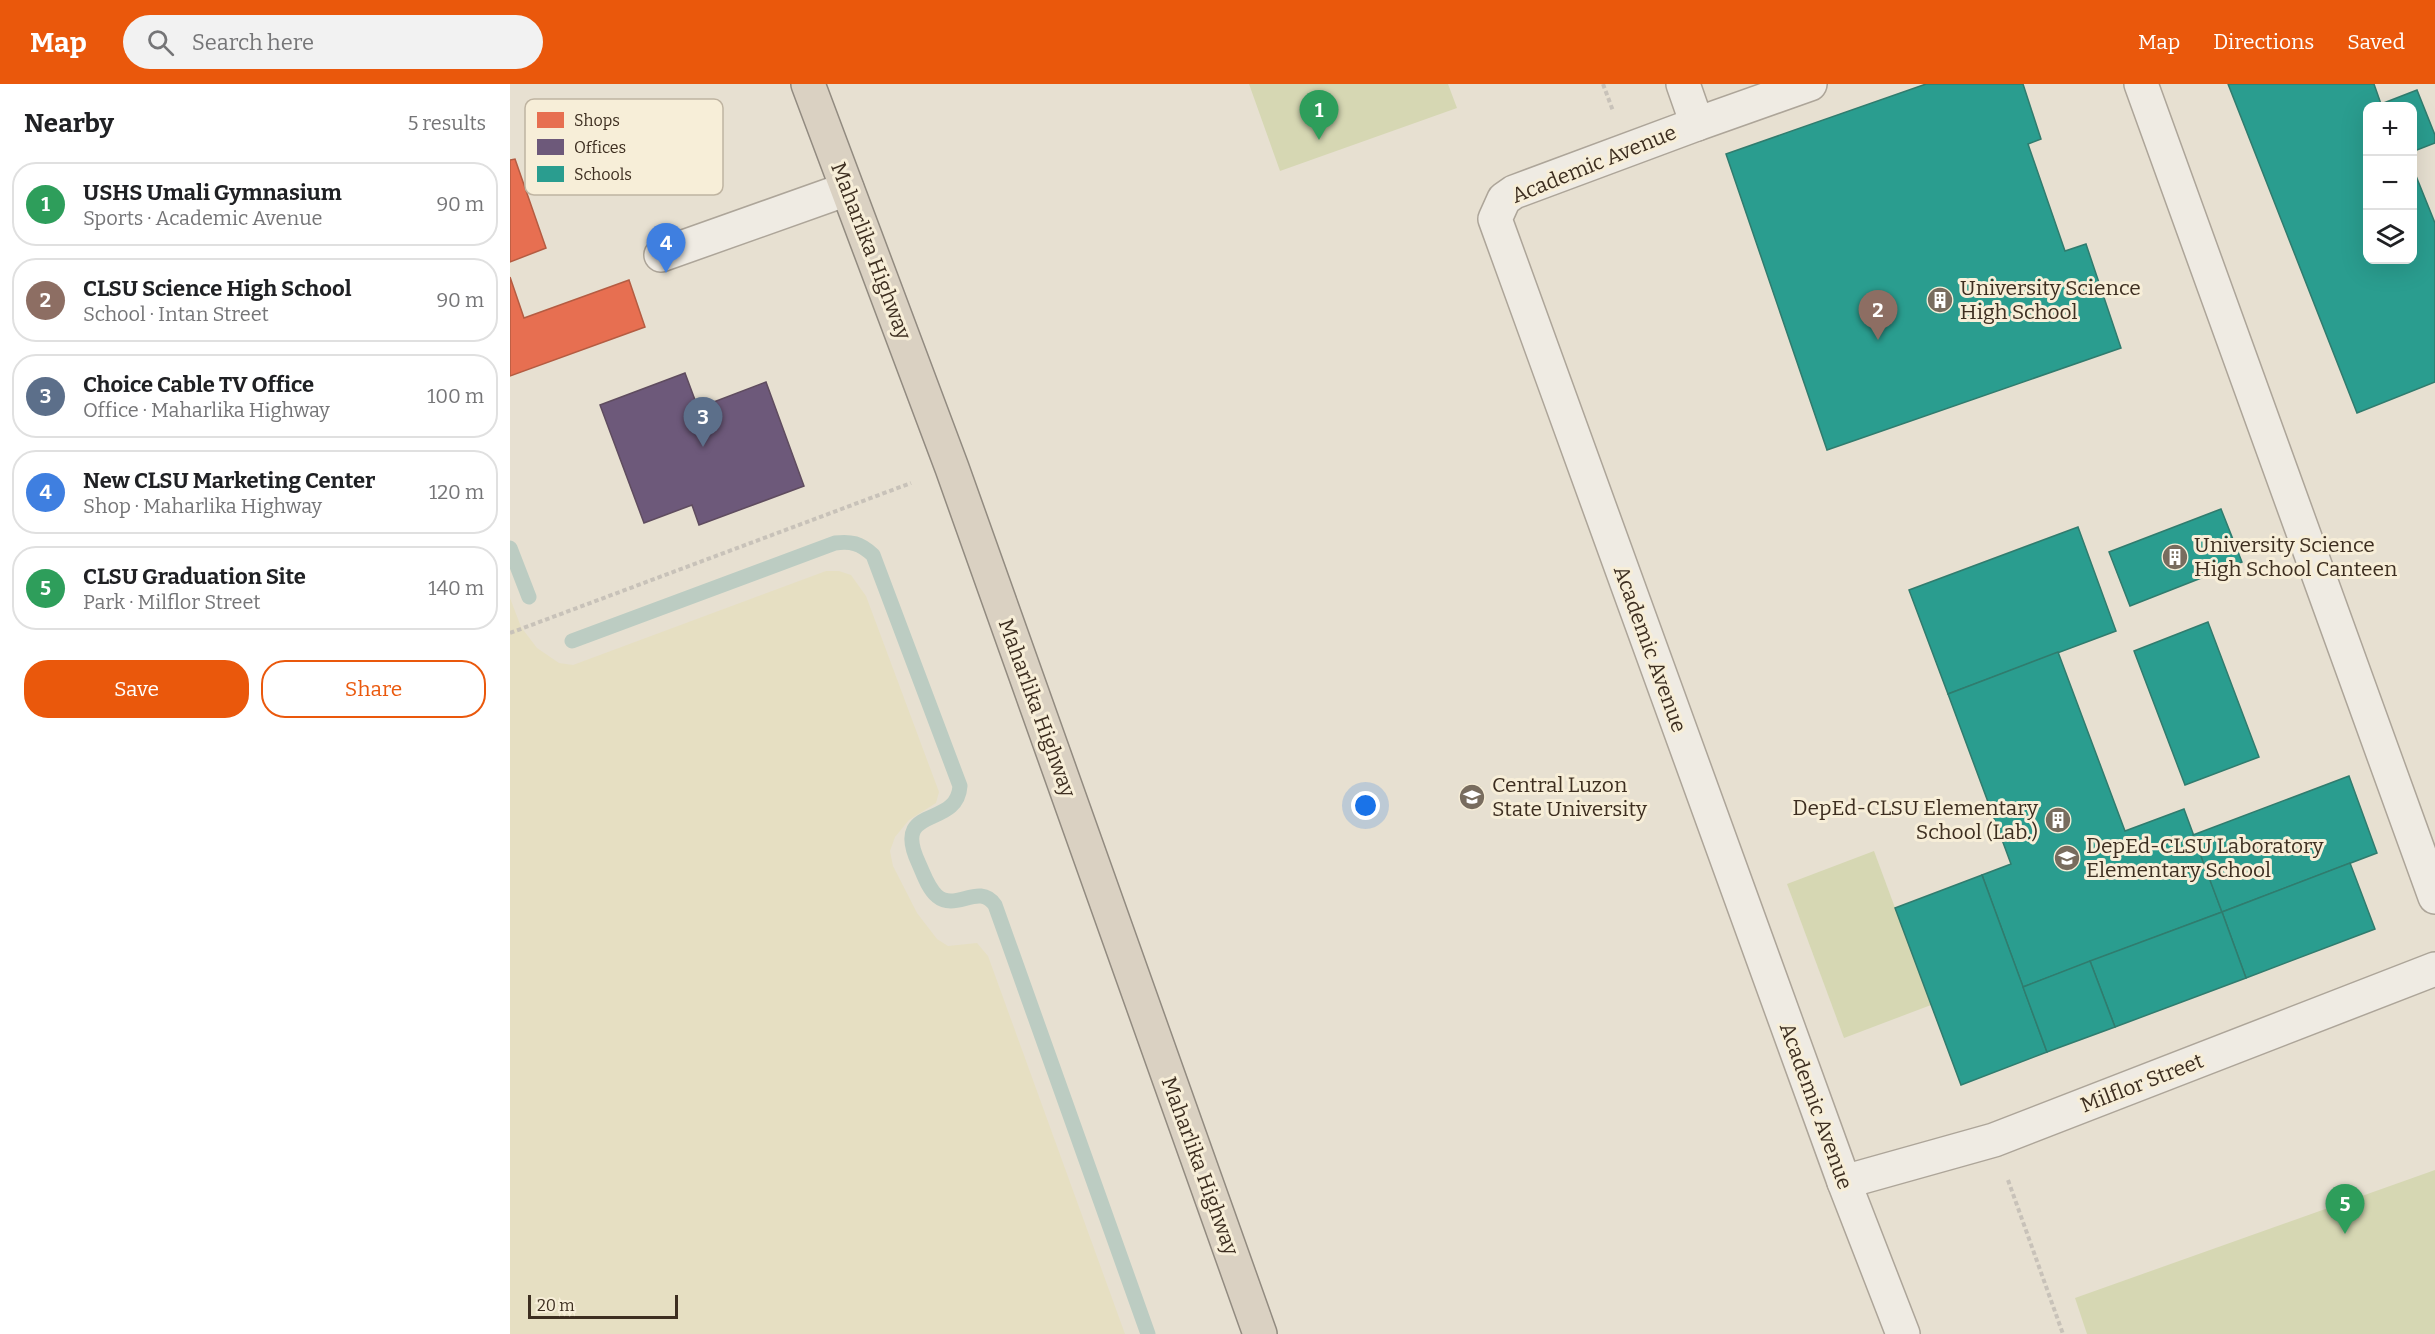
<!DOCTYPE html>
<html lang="en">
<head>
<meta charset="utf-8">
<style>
  :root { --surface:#fff; --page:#f2f2f2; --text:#202124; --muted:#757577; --line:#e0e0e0; --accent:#ea580c }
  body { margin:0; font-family:Bitter,serif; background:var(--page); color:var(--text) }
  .controls { position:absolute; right:18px; top:18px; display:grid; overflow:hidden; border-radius:12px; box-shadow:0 6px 24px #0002 }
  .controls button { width:54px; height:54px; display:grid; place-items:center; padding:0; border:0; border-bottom:2px solid var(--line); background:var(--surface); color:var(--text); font:30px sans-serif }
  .scale { position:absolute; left:18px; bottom:15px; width:150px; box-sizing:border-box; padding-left:6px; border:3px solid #3d2e20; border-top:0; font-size:16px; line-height:21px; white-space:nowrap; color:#3d2e20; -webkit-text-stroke:4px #f7eed8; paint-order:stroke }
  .you { position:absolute; left:856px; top:722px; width:21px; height:21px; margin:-15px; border:4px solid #fff; border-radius:50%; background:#1a73e8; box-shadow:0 0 0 9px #1a73e833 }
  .badge { display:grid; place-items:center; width:39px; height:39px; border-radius:50%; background:var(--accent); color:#fff; font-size:20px; font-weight:700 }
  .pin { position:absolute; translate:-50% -50px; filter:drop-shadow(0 2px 3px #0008) }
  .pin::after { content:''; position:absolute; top:32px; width:21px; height:18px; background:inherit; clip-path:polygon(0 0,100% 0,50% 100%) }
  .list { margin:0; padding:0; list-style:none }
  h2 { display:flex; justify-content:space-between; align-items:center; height:78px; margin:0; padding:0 24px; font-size:26px }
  h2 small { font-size:20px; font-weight:400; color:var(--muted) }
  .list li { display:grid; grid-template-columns:39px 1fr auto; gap:18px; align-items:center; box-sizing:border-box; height:84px; margin:0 12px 12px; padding:0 12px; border:2px solid var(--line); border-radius:24px }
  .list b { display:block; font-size:22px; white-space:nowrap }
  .list p { margin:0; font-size:20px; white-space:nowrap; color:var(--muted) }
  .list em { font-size:20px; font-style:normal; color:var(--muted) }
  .actions { display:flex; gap:12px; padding:18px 24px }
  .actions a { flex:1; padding:14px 0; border:2px solid var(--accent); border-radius:24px; text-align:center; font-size:21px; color:var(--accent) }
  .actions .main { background:var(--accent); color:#fff }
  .icon { flex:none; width:33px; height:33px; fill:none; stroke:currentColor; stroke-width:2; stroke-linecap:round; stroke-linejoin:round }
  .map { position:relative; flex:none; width:1925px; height:1250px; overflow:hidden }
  header { display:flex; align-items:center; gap:36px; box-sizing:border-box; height:84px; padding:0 30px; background:var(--accent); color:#fff }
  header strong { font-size:28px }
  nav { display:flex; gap:33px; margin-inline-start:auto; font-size:21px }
  .search { width:420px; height:54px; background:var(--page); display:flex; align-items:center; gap:15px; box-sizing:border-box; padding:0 21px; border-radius:33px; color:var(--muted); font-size:22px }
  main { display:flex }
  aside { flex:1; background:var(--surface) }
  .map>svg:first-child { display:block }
  .farmland { fill:#e6dfc2 }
  .green { fill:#d6d7b3 }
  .shops { fill:#e76f51; stroke:#b45c42; stroke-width:1.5 }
  .offices { fill:#6d597a; stroke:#5f4c5f; stroke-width:1.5 }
  .schools { fill:#2a9d8f; stroke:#307c6e; stroke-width:1.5 }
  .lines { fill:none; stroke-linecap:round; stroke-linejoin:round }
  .stream { stroke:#bcccc2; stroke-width:15 }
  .minor-casing { stroke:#ada599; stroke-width:36 }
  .highway-casing { stroke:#928b80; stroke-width:36 }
  .path { stroke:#c8c2b9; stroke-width:4; stroke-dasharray:4.5 3; stroke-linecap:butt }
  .minor { stroke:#efebe3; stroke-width:33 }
  .highway { stroke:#dad1c2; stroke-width:33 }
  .labels { text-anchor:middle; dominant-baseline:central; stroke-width:6; stroke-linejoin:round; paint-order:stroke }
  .street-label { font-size:21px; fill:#3d2e20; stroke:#f7eed8 }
  .poi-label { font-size:21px; fill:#3d2e20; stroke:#f7eed8; text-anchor:start }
  .key { fill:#f7eed8; stroke:#bfb4a1; stroke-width:1.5 }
  .key-label { font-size:16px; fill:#3d2e20 }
</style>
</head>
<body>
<header>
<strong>Map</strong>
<div class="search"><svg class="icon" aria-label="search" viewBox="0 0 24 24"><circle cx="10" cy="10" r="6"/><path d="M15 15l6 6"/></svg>Search here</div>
<nav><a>Map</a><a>Directions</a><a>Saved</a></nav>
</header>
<main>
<aside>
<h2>Nearby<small>5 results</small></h2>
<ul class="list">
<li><span class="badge" style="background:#2e9e5b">1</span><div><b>USHS Umali Gymnasium</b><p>Sports · Academic Avenue</p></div><em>90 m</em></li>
<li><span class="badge" style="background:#8d6e63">2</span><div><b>CLSU Science High School</b><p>School · Intan Street</p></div><em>90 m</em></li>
<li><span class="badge" style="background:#5c6f8a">3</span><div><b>Choice Cable TV Office</b><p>Office · Maharlika Highway</p></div><em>100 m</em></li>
<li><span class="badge" style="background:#3f7fe0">4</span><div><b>New CLSU Marketing Center</b><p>Shop · Maharlika Highway</p></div><em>120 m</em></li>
<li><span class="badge" style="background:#2e9e5b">5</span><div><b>CLSU Graduation Site</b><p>Park · Milflor Street</p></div><em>140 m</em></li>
</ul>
<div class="actions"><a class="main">Save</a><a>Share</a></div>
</aside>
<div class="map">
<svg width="1925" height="1250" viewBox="0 0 1925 1250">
  <rect width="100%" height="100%" fill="#e7e0d1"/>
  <!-- farmland -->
  <polygon class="farmland" points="316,487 329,487 341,491 356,512 429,708 426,719 399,736 385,753 380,767 383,782 407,829 427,855 438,862 467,859 478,872 615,1250 0,1250 0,514 11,543 27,564 49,579 63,581"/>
  <!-- green -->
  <g class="green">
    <polygon points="739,0 938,0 947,24 770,87"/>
    <polygon points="1364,767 1421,921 1334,954 1277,800"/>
    <polygon points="1925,1086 1925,1250 1577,1250 1565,1214"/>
  </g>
  <!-- shops -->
  <g class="shops">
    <polygon points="5,75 36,164 0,178 0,76"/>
    <polygon points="0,193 14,234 119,196 135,243 0,292"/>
  </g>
  <!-- offices -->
  <polygon class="offices" points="175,289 188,324 256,298 294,402 189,441 182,421 134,439 90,321"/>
  <!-- schools -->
  <g class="schools">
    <polygon points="1416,0 1513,0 1531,55 1518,60 1555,167 1576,160 1611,264 1317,366 1216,70"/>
    <polygon points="1718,0 1864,0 1871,20 1907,6 1925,51 1925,59 1902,68 1902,22 1858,22 1858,176 1902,176 1902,82 1925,139 1925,298 1847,329"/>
    <polygon points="1711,425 1732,478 1620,522 1599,468"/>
    <polygon points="1568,443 1606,547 1438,610 1399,506"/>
    <polygon points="1698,538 1749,673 1675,701 1624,567"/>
    <polygon points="1548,568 1615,747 1674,725 1712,828 1513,903 1472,791 1501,780 1438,610"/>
    <polygon points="1839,692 1867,769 1712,828 1683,751"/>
    <polygon points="1840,779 1865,845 1736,894 1712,828"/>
    <polygon points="1472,791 1537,968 1451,1001 1385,824"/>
    <polygon points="1712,828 1736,894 1605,943 1580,877"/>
    <polygon points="1580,877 1605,943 1537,968 1513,903"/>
  </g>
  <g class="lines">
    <!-- stream -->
    <g class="stream">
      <polyline points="0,464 19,513"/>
      <path d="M62,557L325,459C341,457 350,459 363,471L450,702C447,746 380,719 409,780C414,791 418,804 427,812C446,828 469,798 485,821L638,1250"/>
    </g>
    <!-- minor casing -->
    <g class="minor-casing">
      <g id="minor">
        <polyline points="1173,0 1187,40 1004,108 994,115 985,135 1334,1098 1393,1250"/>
        <polyline points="1631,0 1925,813"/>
        <polyline points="1187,40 1300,0"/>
        <polyline points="151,171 337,105"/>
        <polyline points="1334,1098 1484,1056 1925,885"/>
      </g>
    </g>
    <!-- highway casing -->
    <g class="highway-casing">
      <polyline id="highway" points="298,0 442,384 750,1250"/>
    </g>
    <!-- path -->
    <g class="path">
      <polyline points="1093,0 1103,27"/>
      <polyline points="0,549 401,399"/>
      <polyline points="1498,1096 1553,1250"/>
    </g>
    <!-- minor -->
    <use href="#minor" class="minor"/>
    <!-- highway -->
    <use href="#highway" class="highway"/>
  </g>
  <!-- icons -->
  <defs>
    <g id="building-disc" transform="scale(1.35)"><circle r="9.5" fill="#786c5e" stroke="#f7eed8"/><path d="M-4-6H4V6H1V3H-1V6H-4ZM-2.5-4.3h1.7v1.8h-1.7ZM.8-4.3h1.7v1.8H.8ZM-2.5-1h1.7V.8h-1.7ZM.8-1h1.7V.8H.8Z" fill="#fff"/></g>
    <g id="university-disc" transform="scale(1.35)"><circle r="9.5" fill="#786c5e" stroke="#f7eed8"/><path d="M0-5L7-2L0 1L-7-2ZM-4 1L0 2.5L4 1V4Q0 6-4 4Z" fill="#fff"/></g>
    <g id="school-disc" transform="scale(1.35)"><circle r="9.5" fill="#786c5e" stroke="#f7eed8"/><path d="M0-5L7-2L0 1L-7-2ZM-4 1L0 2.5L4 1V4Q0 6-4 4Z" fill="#fff"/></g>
  </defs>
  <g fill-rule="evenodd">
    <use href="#building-disc" x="1430" y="216"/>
    <use href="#building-disc" x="1665" y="473"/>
    <use href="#university-disc" x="962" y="713"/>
    <use href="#building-disc" x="1548" y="736"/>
    <use href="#school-disc" x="1557" y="774"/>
  </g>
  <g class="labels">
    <!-- street labels -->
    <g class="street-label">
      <text transform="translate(1084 80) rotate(-22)">Academic Avenue</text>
      <text transform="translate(361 167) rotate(69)">Maharlika Highway</text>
      <text transform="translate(1140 565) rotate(70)">Academic Avenue</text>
      <text transform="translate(527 624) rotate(70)">Maharlika Highway</text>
      <text transform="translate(1632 999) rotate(-21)">Milflor Street</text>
      <text transform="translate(1306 1022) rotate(70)">Academic Avenue</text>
      <text transform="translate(690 1082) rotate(70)">Maharlika Highway</text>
    </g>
    <!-- poi labels -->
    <g class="poi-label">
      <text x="1450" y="204">University Science<tspan x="1450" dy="24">High School</tspan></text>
      <text x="1684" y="461">University Science<tspan x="1684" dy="24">High School Canteen</tspan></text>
      <text x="982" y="701">Central Luzon<tspan x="982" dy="24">State University</tspan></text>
      <text x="1528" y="724" text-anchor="end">DepEd-CLSU Elementary<tspan x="1528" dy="24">School (Lab.)</tspan></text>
      <text x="1576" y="762">DepEd-CLSU Laboratory<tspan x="1576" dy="24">Elementary School</tspan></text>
    </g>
  </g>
  <!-- legend -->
  <rect x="15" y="15" width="198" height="96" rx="9" class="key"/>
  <rect x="27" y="28" width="27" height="16" fill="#e76f51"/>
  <rect x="27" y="55" width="27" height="16" fill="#6d597a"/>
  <rect x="27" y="82" width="27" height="16" fill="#2a9d8f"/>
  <g class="key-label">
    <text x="64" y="42">Shops</text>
    <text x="64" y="69">Offices</text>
    <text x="64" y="96">Schools</text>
  </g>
</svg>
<div class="controls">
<button>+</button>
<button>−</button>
<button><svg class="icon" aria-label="layers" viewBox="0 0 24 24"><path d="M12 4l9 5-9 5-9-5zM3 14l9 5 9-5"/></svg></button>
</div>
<div class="scale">20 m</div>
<div class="you"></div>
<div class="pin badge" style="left:809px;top:56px;background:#2e9e5b">1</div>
<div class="pin badge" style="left:1368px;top:256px;background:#8d6e63">2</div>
<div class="pin badge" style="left:193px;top:363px;background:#5c6f8a">3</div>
<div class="pin badge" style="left:156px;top:189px;background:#3f7fe0">4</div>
<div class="pin badge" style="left:1835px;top:1150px;background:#2e9e5b">5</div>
</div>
</main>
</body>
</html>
